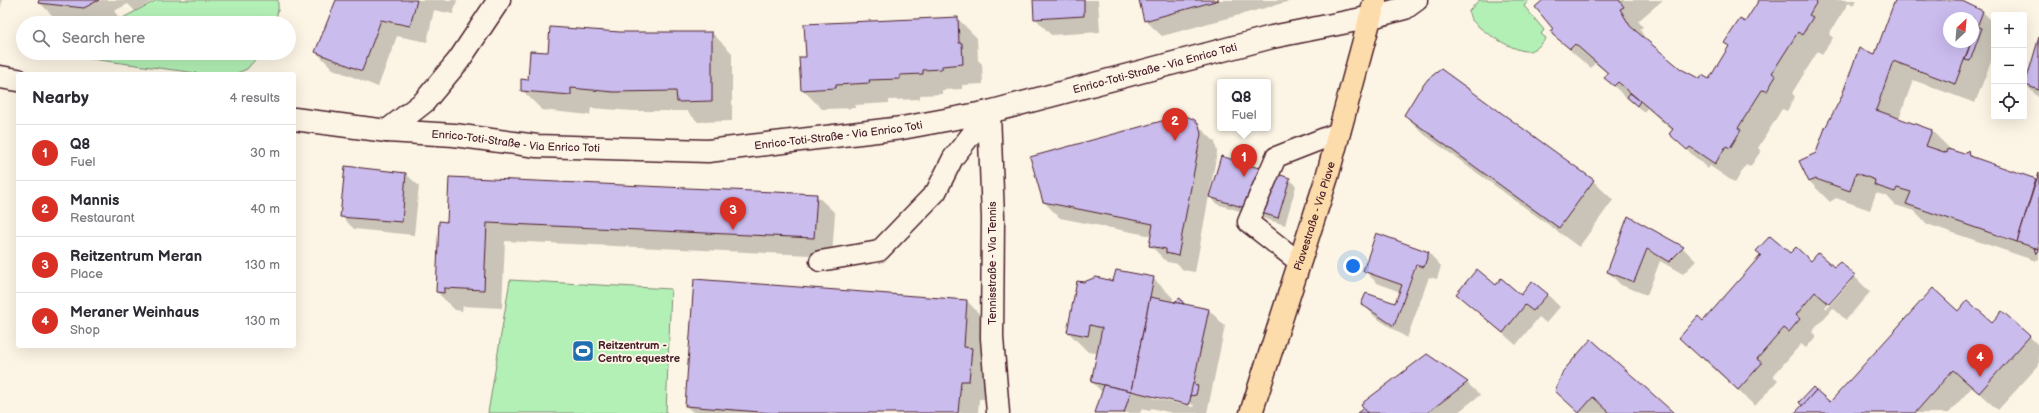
<!DOCTYPE html>
<html lang="en">
<head>
<meta charset="utf-8">
<style>
  :root { --surface:#fff; --page:#f7f7f7; --text:#2b2b33; --muted:#7c7c81; --line:#e1e1e2; --accent:#d93025 }
  body { margin:0; font-family:"Balsamiq Sans",sans-serif; background:var(--page); color:var(--text) }
  .controls { position:absolute; right:12px; top:12px; display:grid; overflow:hidden; border-radius:4px; box-shadow:0 4px 16px #0002 }
  .controls button { width:36px; height:36px; display:grid; place-items:center; padding:0; border:0; border-bottom:1px solid var(--line); background:var(--surface); color:var(--text); font:20px sans-serif }
  .compass { position:absolute; left:1943px; top:12px; width:36px; height:36px; border-radius:50%; background:var(--surface); box-shadow:0 4px 16px #0002; rotate:26deg }
  .you { position:absolute; left:1353px; top:266px; width:14px; height:14px; margin:-10px; border:3px solid #fff; border-radius:50%; background:#1a73e8; box-shadow:0 0 0 6px #1a73e833 }
  .badge { display:grid; place-items:center; width:26px; height:26px; border-radius:50%; background:var(--accent); color:#fff; font-size:13px; font-weight:700 }
  .pin { position:absolute; translate:-50% -33px; filter:drop-shadow(0 1px 2px #0008) }
  .pin::after { content:''; position:absolute; top:21px; width:14px; height:12px; background:inherit; clip-path:polygon(0 0,100% 0,50% 100%) }
  .popup { position:absolute; left:1217px; top:79px; width:54px; height:52px; box-sizing:border-box; display:grid; place-content:center; border-radius:4px; background:var(--surface); filter:drop-shadow(0 1px 3px #0005); font-size:13px; white-space:nowrap; color:var(--muted) }
  .popup b { font-size:15px; color:var(--text) }
  .popup::after { content:''; position:absolute; left:50%; top:100%; margin-left:-8px; border:8px solid transparent; border-top-color:var(--surface) }
  .list { margin:0; padding:0; list-style:none }
  h2 { display:flex; justify-content:space-between; align-items:center; height:52px; margin:0; padding:0 16px; font-size:17px }
  h2 small { font-size:13px; font-weight:400; color:var(--muted) }
  .list li { display:grid; grid-template-columns:26px 1fr auto; gap:12px; align-items:center; box-sizing:border-box; height:56px; padding:0 16px; border-top:1px solid var(--line) }
  .list b { display:block; font-size:15px; white-space:nowrap }
  .list p { margin:0; font-size:13px; white-space:nowrap; color:var(--muted) }
  .list em { font-size:13px; font-style:normal; color:var(--muted) }
  .icon { flex:none; width:22px; height:22px; fill:none; stroke:currentColor; stroke-width:2; stroke-linecap:round; stroke-linejoin:round }
  .map { position:relative; flex:none; width:2039px; height:413px; overflow:hidden }
  .search { position:absolute; background:var(--surface); box-shadow:0 4px 16px #0002; left:16px; top:16px; width:280px; height:44px; display:flex; align-items:center; gap:10px; box-sizing:border-box; padding:0 14px; border-radius:22px; color:var(--muted); font-size:15px }
  .panel { position:absolute; background:var(--surface); box-shadow:0 4px 16px #0002; left:16px; top:72px; width:280px; height:276px; border-radius:4px }
  .map>svg:first-child { display:block }
  .green { fill:#b3f0b6; stroke:#7e8870 }
  .shadow { fill:#0003; fill-rule:evenodd }
  .building { fill:#cbbcee; stroke:#4a1f2b }
  .lines { fill:none; stroke-linecap:round; stroke-linejoin:round }
  .lane-casing { stroke:#4a1f2b; stroke-width:23 }
  .street-casing { stroke:#4a1f2b; stroke-width:25 }
  .primary-casing { stroke:#4a1f2b; stroke-width:25 }
  .lane { stroke:#fcf5e5; stroke-width:20 }
  .street { stroke:#fcf5e5; stroke-width:22 }
  .primary { stroke:#fddcac; stroke-width:22 }
  .labels { text-anchor:middle; dominant-baseline:central; stroke-width:4; stroke-linejoin:round; paint-order:stroke }
  .street-label { font-size:11px; fill:#4a1f2b; stroke:#fcf5e5 }
  .poi-label { font-size:11px; font-weight:bold; fill:#4a1f2b; stroke:#fcf5e5; text-anchor:start }
</style>
</head>
<body>
<div class="map">
<svg width="2039" height="413" viewBox="0 0 2039 413">
  <rect width="100%" height="100%" fill="#fcf5e5"/>
  <filter id="ink" filterUnits="userSpaceOnUse"><feTurbulence type="fractalNoise" baseFrequency=".025" numOctaves="2"/><feDisplacementMap in="SourceGraphic" scale="8" xChannelSelector="R" yChannelSelector="G"/><feConvolveMatrix kernelMatrix="1 2 1 2 8 2 1 2 1" color-interpolation-filters="sRGB"/></filter>
  <g filter="url(#ink)">
    <!-- green -->
    <g class="green">
      <polygon points="157,0 278,0 278,10 275,23 113,23"/>
      <path d="M1479,0H1529L1524,6L1544,30L1541,34L1546,38C1542,44 1536,50 1529,51C1516,53 1479,30 1472,20C1470,18 1469,14 1469,11Z"/>
      <polygon points="56,53 261,53 247,69 235,74 204,74 54,54"/>
      <polygon points="510,280 671,289 666,413 488,413"/>
    </g>
    <!-- shadow -->
    <g class="shadow">
      <polygon points="0,0 2,0 1,7 0,7"/>
      <polygon points="40,0 154,0 135,11 128,4 114,11 119,18 109,23 75,23 58,21 39,2"/>
      <polygon points="337,0 457,0 453,14 434,10 427,42 397,36 378,87 333,69 316,52"/>
      <polygon points="1034,0 1098,0 1100,32 1051,35 1035,18"/>
      <polygon points="1140,0 1294,0 1162,36 1145,20"/>
      <polygon points="1545,0 1663,0 1638,21 1643,27 1640,29 1646,41 1681,70 1700,80 1709,81 1730,47 1726,43 1745,23 1760,0 1857,0 1853,5 1849,2 1829,34 1833,38 1822,54 1818,51 1792,93 1795,97 1787,111 1782,109 1758,148 1761,151 1750,167 1746,165 1735,183 1710,166 1708,169 1670,134 1673,131 1647,108 1644,112 1625,97 1605,77 1608,74 1595,63 1591,68 1574,54 1552,32 1554,29"/>
      <path d="M1896,0H1963L1967,5L1983,12L1994,23V54L1975,103L1913,80L1899,119L1931,130L1952,151L1964,155L1968,152L1976,159L2037,181L2039,175V260L2037,259L2036,261L1927,224L1915,211L1895,205L1887,196L1876,193L1870,210L1836,198L1830,202L1810,182L1800,162L1817,154L1876,55ZM1949,18H1973V42H1949Z"/>
      <polygon points="957,18 977,38 978,60 982,64 983,84 962,85 962,89 942,90 942,94 920,95 920,99 889,100 889,103 855,105 855,108 822,109 802,89 807,58"/>
      <polygon points="620,33 712,33 732,53 732,121 698,122 687,111 633,111 591,108 590,115 542,110 522,90 549,53"/>
      <polygon points="2039,40 2039,98 2026,85"/>
      <polygon points="1405,115 1593,181 1613,200 1579,247 1425,135"/>
      <polygon points="1198,125 1215,142 1217,152 1210,191 1289,178 1296,186 1285,225 1217,204 1209,196 1195,272 1183,270 1178,264 1167,262 1150,245 1152,236 1060,218 1043,201"/>
      <polygon points="346,168 406,174 419,186 414,235 354,229 341,216"/>
      <polygon points="816,195 835,213 832,256 505,241 502,308 463,306 462,311 455,310 437,292 448,223"/>
      <polygon points="1629,217 1683,248 1696,261 1683,274 1660,261 1647,295 1621,285 1608,272"/>
      <path d="M1429,253L1441,266L1437,279L1429,277L1407,338L1375,317L1363,304L1396,305L1400,292L1377,283L1364,270ZM1417,260H1419L1407,292L1406,290Z"/>
      <path d="M1790,255L1854,276L1870,292L1846,320L1833,308L1812,332L1816,336L1806,348L1801,344L1773,376L1778,380L1755,406L1680,338ZM1848,281H1851L1826,309L1825,307Z"/>
      <path d="M1153,278L1173,298L1172,303H1175L1180,299L1186,305L1209,310L1225,326L1207,413H1172L1151,408L1150,411L1142,409L1140,413H1096L1102,392L1092,382L1098,353L1088,352L1068,332L1114,282ZM1153,395L1194,405L1193,407L1153,398Z"/>
      <polygon points="1496,286 1521,296 1547,294 1560,307 1546,323 1539,317 1516,345 1457,294"/>
      <polygon points="967,301 985,320 982,360 990,367 987,399 979,399 978,413 694,413 686,406"/>
      <polygon points="1958,312 2029,336 2039,346 2039,365 1998,410 1972,387 1949,413 1797,413 1830,404"/>
      <polygon points="1592,341 1672,413 1580,413 1573,407"/>
      <polygon points="1427,355 1467,383 1480,395 1457,413 1359,413"/>
    </g>
    <!-- building -->
    <g class="building">
      <polygon points="39,0 99,0 84,8 38,3"/>
      <polygon points="336,0 417,0 410,26 381,20 362,71 315,52"/>
      <polygon points="1033,0 1084,0 1084,16 1034,19"/>
      <polygon points="1139,0 1219,0 1144,21"/>
      <polygon points="1543,0 1619,0 1624,7 1620,9 1630,26 1681,69 1700,79 1702,75 1709,79 1729,46 1724,43 1740,19 1745,22 1759,0 1818,0 1809,15 1813,17 1802,35 1798,32 1772,73 1776,76 1767,91 1762,90 1738,128 1741,130 1730,148 1726,146 1715,164 1690,147 1687,150 1669,134 1673,129 1618,82 1614,86 1604,78 1608,73 1575,44 1570,49 1553,35 1551,32 1553,29 1535,7"/>
      <polygon points="1895,0 1960,0 1983,11 1973,38 1973,18 1949,18 1949,42 1971,42 1955,84 1893,61 1876,110 1932,130 1926,146 1947,153 1948,149 1964,154 1968,150 1970,156 2036,179 2017,242 1906,204 1911,192 1897,188 1895,192 1874,185 1875,180 1856,173 1850,191 1816,179 1809,182 1799,161 1816,153 1825,128 1841,98 1859,48 1875,54"/>
      <polygon points="958,17 959,43 962,43 963,64 942,66 942,69 923,70 923,74 900,75 900,79 869,80 870,83 836,85 836,88 801,90 799,57 806,57 804,24"/>
      <polygon points="1977,26 1982,28 1970,61 1965,60 1971,42 1973,42"/>
      <polygon points="550,27 620,32 712,32 712,101 677,102 676,91 613,92 571,88 571,95 521,91 521,79 528,80 530,51 548,52"/>
      <polygon points="2039,37 2039,90 2025,85"/>
      <polygon points="1441,69 1594,180 1559,228 1404,115 1418,92 1428,79"/>
      <polygon points="1630,93 1640,101 1637,106 1627,97"/>
      <polygon points="1180,116 1186,116 1195,120 1199,125 1201,134 1178,256 1166,253 1166,249 1149,246 1153,224 1043,202 1030,157"/>
      <polygon points="1221,156 1290,178 1278,218 1209,197"/>
      <polygon points="345,166 406,173 402,222 340,217"/>
      <polygon points="2039,172 2039,249 2017,242"/>
      <polygon points="449,177 817,194 814,238 487,223 484,290 444,288 444,293 436,292 439,221 447,222"/>
      <polygon points="1628,216 1684,247 1669,262 1647,249 1634,282 1607,272"/>
      <polygon points="1376,233 1429,252 1424,267 1416,265 1394,326 1361,304 1366,293 1395,303 1402,285 1363,271"/>
      <polygon points="1770,236 1790,253 1796,247 1811,261 1818,253 1834,267 1840,262 1855,275 1829,304 1815,292 1796,315 1800,319 1789,332 1784,328 1757,359 1762,363 1738,390 1703,357 1701,358 1679,338 1698,316 1703,321 1761,255 1756,251"/>
      <polygon points="2034,248 2039,249 2039,251 2036,254"/>
      <polygon points="1477,269 1496,285 1501,278 1521,295 1532,281 1548,294 1533,311 1525,305 1503,333 1456,294"/>
      <polygon points="1116,270 1154,277 1131,391 1091,382 1102,328 1090,325 1088,336 1067,332 1077,281 1084,282 1096,277 1113,281"/>
      <polygon points="694,279 967,300 964,347 972,348 969,381 961,381 958,413 772,413 685,406"/>
      <polygon points="1933,288 1958,311 1967,300 1992,322 2002,311 2030,336 1979,393 1953,370 1915,413 1795,413 1816,390 1830,402"/>
      <polygon points="1150,297 1209,309 1189,405 1131,391"/>
      <polygon points="1180,298 1184,304 1174,302"/>
      <polygon points="1591,339 1674,413 1610,413 1593,397 1579,413 1555,391 1563,371"/>
      <polygon points="1427,354 1468,382 1427,413 1367,413 1361,404"/>
      <polygon points="1193,383 1198,386 1196,395 1190,396"/>
      <polygon points="1104,385 1131,391 1124,413 1095,413"/>
      <polygon points="1813,387 1816,390 1802,406 1799,402"/>
      <polygon points="1364,408 1367,413 1357,413"/>
    </g>
    <g class="lines">
      <!-- lane casing -->
      <g class="lane-casing">
        <g id="lane">
          <polyline points="820,261 879,251 936,192 953,158 989,112"/>
          <polyline points="1299,262 1248,222 1276,157 1340,132"/>
        </g>
      </g>
      <!-- street casing -->
      <g class="street-casing">
        <g id="street">
          <polyline points="0,77 18,80"/>
          <polyline points="989,112 993,218 992,338 998,413"/>
          <path id="s1" d="M294,119L387,131L454,135L537,146L708,151L902,128L989,112L1272,37L1372,17L1405,8L1416,0"/>
          <polyline points="387,131 424,102 459,60 499,0"/>
        </g>
      </g>
      <!-- primary casing -->
      <g class="primary-casing">
        <g id="primary">
          <path id="s2" d="M1251,413L1327,177L1375,0"/>
        </g>
      </g>
      <!-- lane -->
      <use href="#lane" class="lane"/>
      <!-- street -->
      <use href="#street" class="street"/>
      <!-- primary -->
      <use href="#primary" class="primary"/>
    </g>
  </g>
  <!-- icons -->
  <defs>
    <g id="stadium-square" transform="scale(1.15)"><rect x="-9" y="-9" width="18" height="18" rx="4" fill="#1f6fb2" stroke="#fcf5e5"/><path d="M0-5a6.5 5 0 1 0 0 10a6.5 5 0 1 0 0-10ZM-3.5-1.8h7v3.6h-7Z" fill="#fff"/></g>
  </defs>
  <g fill-rule="evenodd">
    <use href="#stadium-square" x="583" y="351"/>
  </g>
  <g class="labels">
    <!-- street labels -->
    <g class="street-label">
      <text stroke="none"><textPath href="#s1" startOffset="871">Enrico-Toti-Straße - Via Enrico Toti</textPath></text>
      <text stroke="none"><textPath href="#s1" startOffset="547">Enrico-Toti-Straße - Via Enrico Toti</textPath></text>
      <text stroke="none"><textPath href="#s1" startOffset="223">Enrico-Toti-Straße - Via Enrico Toti</textPath></text>
      <text stroke="none"><textPath href="#s2" startOffset="207">Piavestraße - Via Piave</textPath></text>
      <text transform="translate(992 263) rotate(-90)">Tennisstraße - Via Tennis</text>
    </g>
    <!-- poi labels -->
    <g class="poi-label">
      <text x="598" y="345">Reitzentrum -<tspan x="598" dy="13">Centro equestre</tspan></text>
    </g>
  </g>
</svg>
<div class="controls">
<button>+</button>
<button>−</button>
<button><svg class="icon" aria-label="locate" viewBox="0 0 24 24"><circle cx="12" cy="12" r="6"/><path d="M12 2v4M12 18v4M2 12h4M18 12h4"/></svg></button>
</div>
<svg class="compass" viewBox="-18 -18 36 36"><path d="M0-13l5 13h-10z" fill="#e53935"/><path d="M0 13l5-13h-10z" fill="#7c7c81"/></svg>
<div class="you"></div>
<div class="pin badge" style="left:1244px;top:177px">1</div>
<div class="popup"><b>Q8</b>Fuel</div>
<div class="pin badge" style="left:1175px;top:141px">2</div>
<div class="pin badge" style="left:733px;top:230px">3</div>
<div class="pin badge" style="left:1980px;top:377px">4</div>
<div class="search"><svg class="icon" aria-label="search" viewBox="0 0 24 24"><circle cx="10" cy="10" r="6"/><path d="M15 15l6 6"/></svg>Search here</div>
<section class="panel">
<h2>Nearby<small>4 results</small></h2>
<ul class="list">
<li><span class="badge">1</span><div><b>Q8</b><p>Fuel</p></div><em>30 m</em></li>
<li><span class="badge">2</span><div><b>Mannis</b><p>Restaurant</p></div><em>40 m</em></li>
<li><span class="badge">3</span><div><b>Reitzentrum Meran</b><p>Place</p></div><em>130 m</em></li>
<li><span class="badge">4</span><div><b>Meraner Weinhaus</b><p>Shop</p></div><em>130 m</em></li>
</ul>
</section>
</div>
</body>
</html>
